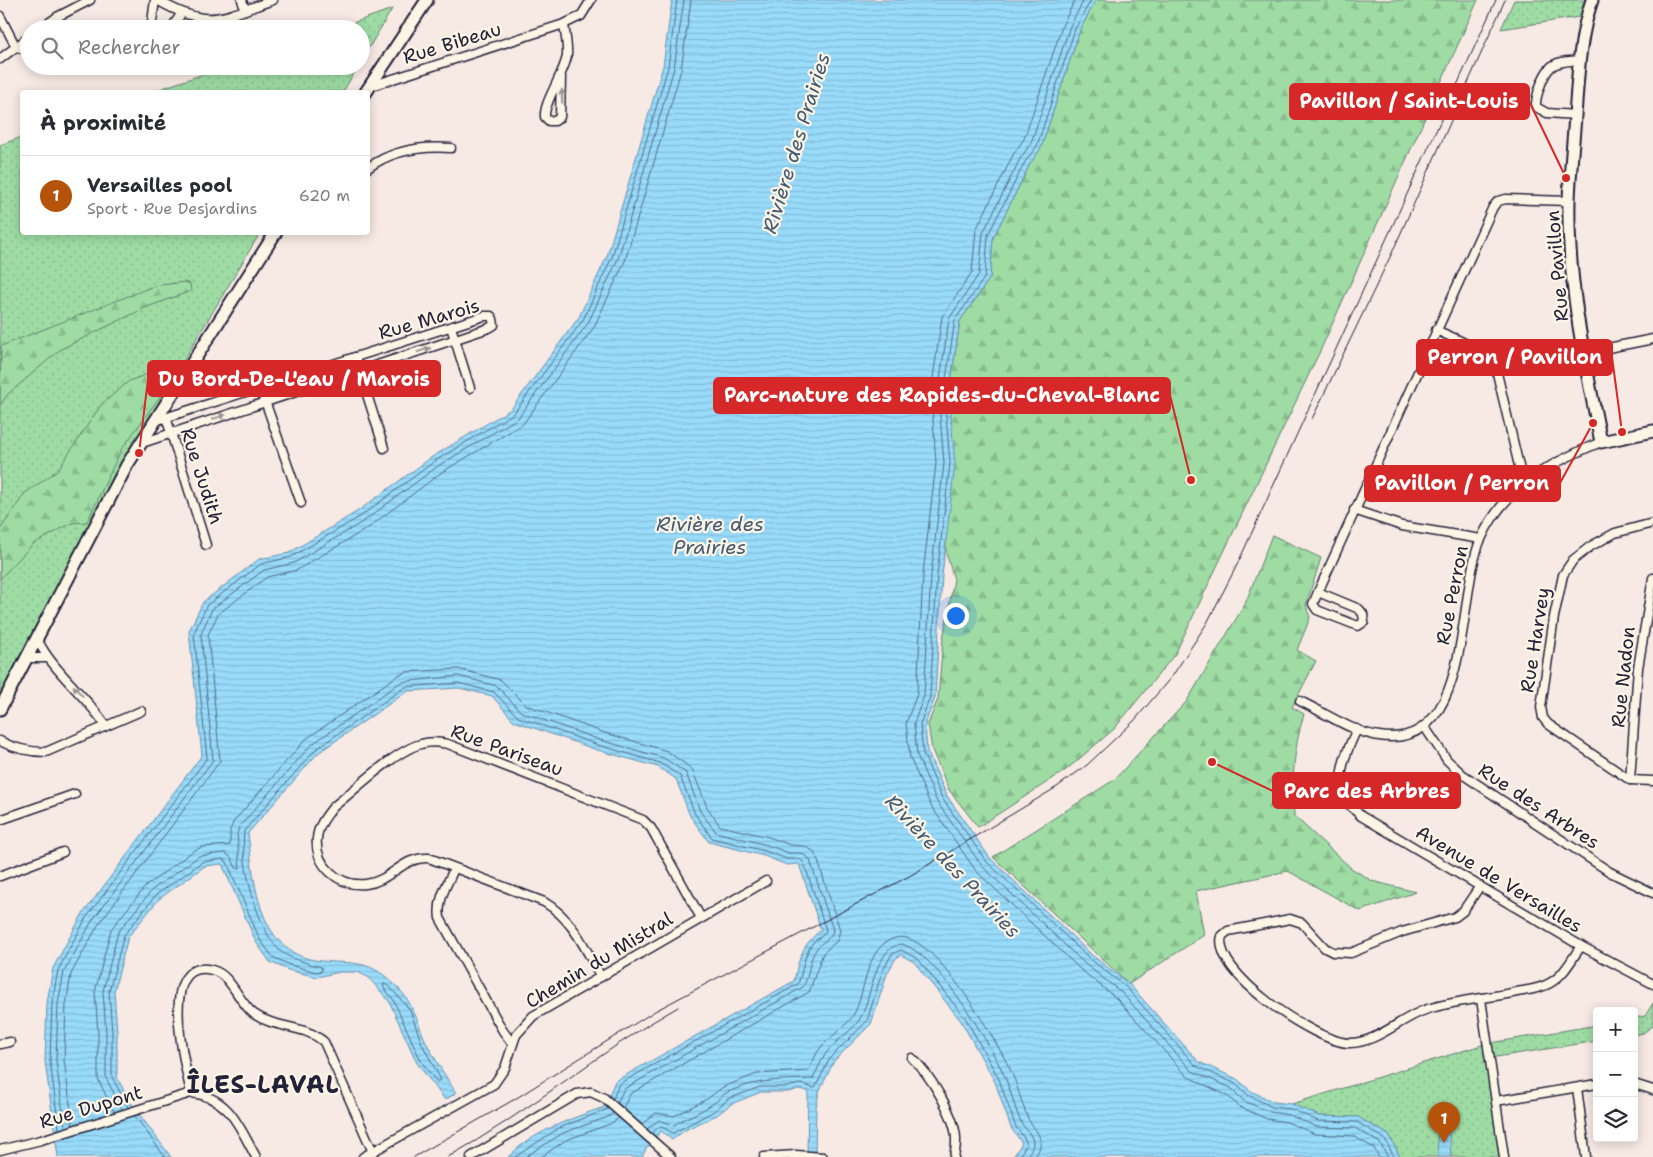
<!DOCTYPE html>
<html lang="fr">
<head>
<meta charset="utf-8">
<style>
  :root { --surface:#fff; --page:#f2f2f3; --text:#2b2b33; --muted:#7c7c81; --line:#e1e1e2; --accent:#b45309 }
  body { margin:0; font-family:"Shantell Sans",sans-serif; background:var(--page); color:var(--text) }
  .controls { position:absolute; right:15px; bottom:15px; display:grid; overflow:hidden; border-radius:5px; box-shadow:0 2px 12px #0003 }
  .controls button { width:45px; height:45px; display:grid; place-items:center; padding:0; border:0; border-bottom:1px solid var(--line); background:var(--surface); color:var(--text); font:25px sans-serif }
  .you { position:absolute; left:955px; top:615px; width:18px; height:18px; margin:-12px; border:4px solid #fff; border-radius:50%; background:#1a73e8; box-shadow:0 0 0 8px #1a73e833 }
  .badge { display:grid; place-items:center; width:32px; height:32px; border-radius:50%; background:var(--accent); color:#fff; font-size:16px; font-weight:700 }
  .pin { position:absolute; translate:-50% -41px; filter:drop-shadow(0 1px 2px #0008) }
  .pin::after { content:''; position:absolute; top:26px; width:18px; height:15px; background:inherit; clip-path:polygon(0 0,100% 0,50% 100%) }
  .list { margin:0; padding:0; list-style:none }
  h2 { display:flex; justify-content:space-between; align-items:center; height:65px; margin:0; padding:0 20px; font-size:21px }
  h2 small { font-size:16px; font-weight:400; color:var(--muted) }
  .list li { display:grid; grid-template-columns:32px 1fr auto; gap:15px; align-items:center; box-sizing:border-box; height:80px; padding:0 20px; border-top:1px solid var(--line) }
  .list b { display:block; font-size:19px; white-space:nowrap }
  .list p { margin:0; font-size:16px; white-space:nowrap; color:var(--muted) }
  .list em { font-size:16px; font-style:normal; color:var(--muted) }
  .icon { flex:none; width:28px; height:28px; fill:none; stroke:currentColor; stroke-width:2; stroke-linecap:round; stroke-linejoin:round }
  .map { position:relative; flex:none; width:1653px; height:1157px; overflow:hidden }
  .search { position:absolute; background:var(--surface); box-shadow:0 2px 12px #0003; left:20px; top:20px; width:350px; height:55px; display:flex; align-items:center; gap:12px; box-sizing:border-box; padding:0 18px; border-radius:28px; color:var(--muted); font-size:19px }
  .panel { position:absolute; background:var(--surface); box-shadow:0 2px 12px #0003; left:20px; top:90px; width:350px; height:145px; border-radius:5px }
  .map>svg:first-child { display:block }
  .grass { fill:url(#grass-dots); stroke:#607f70 }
  .forest { fill:url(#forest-firs); stroke:#607f70 }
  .water { fill:url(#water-rules); stroke:#6991ae }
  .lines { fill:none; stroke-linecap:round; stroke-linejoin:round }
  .shore { stroke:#516c87; stroke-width:1 }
  .street-casing { stroke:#22223b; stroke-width:11 }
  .secondary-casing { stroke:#22223b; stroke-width:15 }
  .street { stroke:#fcf5e5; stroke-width:8 }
  .secondary { stroke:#fcf5e5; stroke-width:11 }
  .tram { stroke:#22223b; stroke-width:1 }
  .oneway { fill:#9a9698 }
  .labels { text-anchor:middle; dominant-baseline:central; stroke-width:4.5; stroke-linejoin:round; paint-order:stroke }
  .street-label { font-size:19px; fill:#22223b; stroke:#fcf5e5 }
  .water-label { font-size:20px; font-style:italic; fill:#455a74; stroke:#fcf5e5 }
  .district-label { font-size:24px; font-weight:bold; letter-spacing:1px; fill:#22223b; stroke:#fcf5e5 }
  .leader { fill:none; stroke:#d62828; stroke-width:2 }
  .callout-dot { fill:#d62828; stroke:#fcf5e5; stroke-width:2 }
  .callout { fill:#d62828; stroke:#d62828; stroke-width:2 }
  .callout-label { font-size:20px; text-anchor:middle; font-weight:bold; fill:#fff }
</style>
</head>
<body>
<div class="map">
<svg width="1653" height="1157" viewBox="0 0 1653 1157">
  <defs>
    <pattern id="grass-dots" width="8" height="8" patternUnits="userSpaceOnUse" patternTransform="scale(1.25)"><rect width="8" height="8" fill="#9edca4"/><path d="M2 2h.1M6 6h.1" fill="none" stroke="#88bc8e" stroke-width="1.8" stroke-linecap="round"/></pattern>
    <pattern id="forest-firs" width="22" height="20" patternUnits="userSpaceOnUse" patternTransform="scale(1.25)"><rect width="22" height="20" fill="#9edca4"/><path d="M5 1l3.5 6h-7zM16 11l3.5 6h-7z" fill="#88bc8e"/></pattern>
    <pattern id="water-rules" width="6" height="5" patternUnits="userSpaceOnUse" patternTransform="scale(1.25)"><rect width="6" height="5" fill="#98dbfa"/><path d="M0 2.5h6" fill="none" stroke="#83bcd7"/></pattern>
  </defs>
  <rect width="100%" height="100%" fill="#f7e9e4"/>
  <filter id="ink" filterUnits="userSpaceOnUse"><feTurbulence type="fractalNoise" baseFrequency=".02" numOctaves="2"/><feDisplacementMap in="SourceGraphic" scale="10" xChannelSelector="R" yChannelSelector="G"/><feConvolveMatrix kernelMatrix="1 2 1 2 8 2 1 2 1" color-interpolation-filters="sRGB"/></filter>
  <g filter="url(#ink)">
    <!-- grass -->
    <g class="grass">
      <polygon points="1514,0 1592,0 1586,16 1501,29"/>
      <polygon points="392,9 361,61 361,29 336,29"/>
      <polygon points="227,66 358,66 343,92 151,92"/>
      <polygon points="22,137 22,232 260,233 136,440 0,696 0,145"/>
      <polygon points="1653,1003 1653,1026 1643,1033 1634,1035 1634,1018 1645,1016"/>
      <polygon points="1597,1025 1597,1041 1490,1058 1504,1157 1400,1157 1389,1135 1358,1117 1319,1116 1292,1104 1485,1044"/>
    </g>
    <!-- forest -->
    <g class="forest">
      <polygon points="1096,0 1478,0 1321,349 1175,654 1114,729 1066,770 978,827 949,790 932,750 928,724 938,699 943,639 954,579 946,553 944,483 949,393 960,321 990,278 993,238 1030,164 1041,148 1080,30"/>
      <polygon points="184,282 190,284 191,291 147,307 61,349 7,395 0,405 1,346 154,286"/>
      <polygon points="177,363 183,365 121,450 87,522 72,523 33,544 0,579 0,530 25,493 57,471 101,405 129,381"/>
      <path d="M1272,535L1321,558L1306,605L1310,618L1297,650L1316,661L1292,707L1304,714C1293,751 1292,778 1294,816L1351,868L1372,881L1416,892L1360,911L1288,871L1196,891L1204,935L1129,984L993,857L1114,780L1187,701L1245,604Z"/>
    </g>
    <!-- water -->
    <g class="water">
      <path d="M672,0H1096L1080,30L1041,148L1030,164L993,238L990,278L960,321L949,393L955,464L942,576L935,698L925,724L927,751L947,796L990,858L1093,956L1129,984L1199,1062L1237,1079L1251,1091L1274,1102L1292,1104L1319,1116L1358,1117L1389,1135L1400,1157H1013L1022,1143L1011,1128L995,1082L961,1021L914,962L901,955L896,958L887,974L871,1024L834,1061L819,1092L816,1107L815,1157H807L808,1091L799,1089L788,1092H761L731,1104L717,1115L685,1130L672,1140L661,1131L646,1149L642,1157H508C534,1131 570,1119 604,1107L615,1081L794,981C799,958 802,945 821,930L799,864L787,865L764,856L709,842L690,816L676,779L658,767L597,750L514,721L492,696L459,688L408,691L318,753L248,833C254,883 258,956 322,961C352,964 367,959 392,982C415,1003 415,1018 427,1044C436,1061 446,1077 456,1093L445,1100L417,1063L389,1001L368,977L357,972H340L317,977L288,970L270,962L256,942L222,864L205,866L159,899L128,937L114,991L117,1032V1077L128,1099L171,1157H58L45,1061L47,1003L53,968L82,915L202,755L189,631L203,602L259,559L289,553L358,511L432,457L511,409L579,317L607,256L663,66Z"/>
      <polygon points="1449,1128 1451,1157 1438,1157 1437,1129"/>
    </g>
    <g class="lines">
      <!-- shore -->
      <g class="shore">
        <polyline points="1075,0 1063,24 1024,139 1013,155 976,230 972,272 942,317 931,391 936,463 923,574 917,694 906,723 910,758 931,806 976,871 1080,969 1116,998 1188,1077 1226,1095 1240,1107 1267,1119 1287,1122 1315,1134 1353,1136 1374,1148 1379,1157"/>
        <polyline points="1084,0 1070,26 1031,143 1020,159 983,233 979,274 949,319 938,392 944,463 931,575 924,696 914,723 917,755 937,802 982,866 1085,964 1121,992 1192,1071 1231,1088 1244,1101 1270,1112 1289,1115 1317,1127 1355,1128 1380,1143 1388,1157"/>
        <polyline points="1091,0 1075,29 1037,146 1025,162 988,235 985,277 955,320 944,392 950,463 937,575 930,697 920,724 923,753 942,798 986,861 1090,959 1126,987 1196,1066 1234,1083 1248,1095 1272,1107 1291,1109 1318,1121 1357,1122 1385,1139 1394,1157"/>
        <polygon points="384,984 389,986 410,1010 422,1044 440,1078 439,1081 436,1081 421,1061 393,999 384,988"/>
        <path d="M128,1107L112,1077V1033L109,991L124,935L156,895L202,862L223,859L227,862L260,940L273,957L290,965L316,972L322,971L321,967C308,963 289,959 279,950C257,929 240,860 244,831L315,750L405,687L458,683L494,692L518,717L598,745L660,763L680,776L695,814L712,838L765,851L787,859H800L804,863L826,930C824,937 816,938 812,944C803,956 803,971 798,984L619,1084L613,1099"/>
        <path d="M122,1109L106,1078V1033L103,991L118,932L152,890L199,856L225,853L231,857L236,868H240L237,834L239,827L311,745L401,682L458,676L497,686L521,712L600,740L664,758L686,773L700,811L716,832L767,845L789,853H802L810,860L833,930C831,940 822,941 817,948C808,960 810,975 803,987L624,1089L617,1103"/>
        <polyline points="114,1112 98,1079 98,1033 95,992 111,929 146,886 193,851 202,847 230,845 230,830 234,821 306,739 397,676 406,672 458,669 501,680 526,705 602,732 667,751 692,769 707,807 720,826 769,837 790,845 805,846 813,851 817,858 840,930 837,941 823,953 809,992 630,1094 623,1108"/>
        <polyline points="135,1116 165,1157"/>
        <path d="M642,1124L656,1113L674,1116L707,1099L723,1087L757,1074L808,1071C813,1063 815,1054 821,1047C831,1036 849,1025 855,1012C866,989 866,946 895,938C932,926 998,1044 1012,1073C1018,1087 1021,1102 1027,1116C1030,1125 1038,1130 1040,1139C1041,1146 1039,1151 1035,1157"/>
        <polyline points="73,1125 64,1060 66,1005 71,974 98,925 220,761 208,635 218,614 267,577 297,570 368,528 442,472 523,424 594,327 625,261 681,70 691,0"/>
        <polyline points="65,1127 56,1061 58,1004 64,972 92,921 213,760 201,634 212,609 264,570 294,563 364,521 438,466 518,418 588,323 618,259 674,68 684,0"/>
        <polyline points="59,1129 50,1061 52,1003 58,970 86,918 207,758 194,633 207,605 261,564 291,557 361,516 435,461 514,413 583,320 612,257 668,67 677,0"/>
        <path d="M647,1129L659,1120L674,1125C685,1117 700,1113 711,1105C717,1102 721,1096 726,1093C756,1079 782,1080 813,1079C817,1071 820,1062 825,1055C834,1040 855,1031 862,1015C871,996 876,947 901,944C937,952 990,1044 1005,1077C1011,1091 1014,1106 1020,1120C1023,1128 1033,1134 1033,1143C1033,1148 1029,1153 1026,1157"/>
        <polyline points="652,1133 660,1126 673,1133 714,1111 728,1099 760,1087 787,1087 800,1084 815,1088 830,1058 867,1021 882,972 892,954 901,950 918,959 966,1019 999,1079 1015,1125 1026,1141 1026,1145 1019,1157"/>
        <polyline points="515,1157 559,1128 608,1109"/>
        <polyline points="525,1157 563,1133 608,1117 613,1113"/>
        <polyline points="541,1157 566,1140 610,1124 619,1118"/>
      </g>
      <!-- street casing -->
      <g class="street-casing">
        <g id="street">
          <path d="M157,0C209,30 220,18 273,0"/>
          <polyline points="242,0 245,10"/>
          <polyline points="0,16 16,47 29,51"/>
          <polyline points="57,17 57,29"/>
          <polyline points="40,29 57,17 90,0"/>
          <polyline points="151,29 155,0"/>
          <polyline points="171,29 181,14"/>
          <polyline points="0,59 29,37"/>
          <path d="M561,77L560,117L555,121H549L545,117C543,103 564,74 567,56C568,46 565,34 564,24"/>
          <polyline points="371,86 564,24 581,16 591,0"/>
          <path d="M1575,115L1547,113L1536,107C1535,98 1543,74 1551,67C1557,61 1571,61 1579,60"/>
          <path d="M368,168C392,150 422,146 451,148"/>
          <polyline points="451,327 470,388"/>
          <path d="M1436,330C1459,341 1486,348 1497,373L1523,483"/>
          <polyline points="1583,353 1653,339"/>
          <polyline points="355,357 384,448"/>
          <polyline points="260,387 301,503"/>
          <polyline points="166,417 206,545"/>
          <polyline points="142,443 489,328 494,325 493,319 491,316 484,316 155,421"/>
          <polyline points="1354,510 1402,526 1481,539"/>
          <polyline points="1653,523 1615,533 1591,546 1573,560 1563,575 1554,617 1541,707 1543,718 1548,724 1630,780 1653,781"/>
          <polyline points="1318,592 1359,609 1363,614 1364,622 1358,626 1317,610 1313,604 1318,592 1493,207 1498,201 1506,199 1569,201"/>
          <path d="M37,639C54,673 86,695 106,726"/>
          <polyline points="27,658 47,658"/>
          <path d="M1300,701C1325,713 1352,732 1379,736C1474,751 1456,594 1481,539C1505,486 1550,463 1601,442"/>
          <polyline points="1424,726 1447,760 1462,774 1610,872 1653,893"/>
          <path d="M1357,729C1347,750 1333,780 1347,802C1351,807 1357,812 1361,816L1581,946L1653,984"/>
          <path d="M0,741C15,749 28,752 46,752L141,711"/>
          <polyline points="1630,780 1638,668 1653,578"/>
          <polyline points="0,820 75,794"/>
          <path d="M454,869C447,885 437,900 440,918L503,1031L512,1043"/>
          <polyline points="0,876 63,852"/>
          <path d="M1480,886L1463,911L1455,917L1402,932L1351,953L1333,952L1325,948L1302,923L1290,919L1228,931L1222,936C1211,972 1315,1041 1348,1043C1378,1044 1403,1015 1431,1008C1459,1000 1489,998 1517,992C1528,990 1540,989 1550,983C1564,975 1572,959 1581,946"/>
          <path d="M601,977C585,948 573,919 544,902L429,858C403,856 391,881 366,884C339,887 314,865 317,838C318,826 326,816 333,807C355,790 396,750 421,744C431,741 439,742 448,744L643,820L651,828L701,918"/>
          <polyline points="1481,999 1504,1157"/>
          <polyline points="0,1044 10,1042"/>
          <path d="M912,1058C929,1073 957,1118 956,1141C956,1146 955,1152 954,1157"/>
          <polyline points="1634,1084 1653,1090"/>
          <polyline points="1577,1088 1586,1157"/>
          <path d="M191,1093C186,1070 156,956 212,970C232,975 238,1002 254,1014C275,1029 304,1024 324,1042L373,1152"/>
          <polyline points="1496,1101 1597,1084"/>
          <path d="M0,1150L41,1140L191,1093C230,1097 239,1127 256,1157"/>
          <polyline points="363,1157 494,1084 505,1068 516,1035 533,1016 766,881"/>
          <polyline points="471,1157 577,1094 591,1092 604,1098 671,1157"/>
          <polyline points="764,1157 796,1155 823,1157"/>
        </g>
      </g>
      <!-- secondary casing -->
      <g class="secondary-casing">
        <g id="secondary">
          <path d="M1592,0C1579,38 1578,77 1575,116C1573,144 1570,172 1569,200C1567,281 1585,363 1601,442L1653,431"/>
          <polyline points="366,92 427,0"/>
          <polyline points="0,709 127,465 276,232"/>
        </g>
      </g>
      <!-- street -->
      <use href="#street" class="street"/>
      <!-- secondary -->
      <use href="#secondary" class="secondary"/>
      <!-- tram -->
      <g class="tram">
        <polyline points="1312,419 1391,255 1505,0"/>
        <polyline points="414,1157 515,1099 655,1011 913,874 1057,787 1087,765 1134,721 1173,675 1207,623 1237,565 1496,0"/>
        <path d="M448,1157C528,1113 598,1052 678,1007"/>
      </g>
    </g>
    <!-- one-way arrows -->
    <defs><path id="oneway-solid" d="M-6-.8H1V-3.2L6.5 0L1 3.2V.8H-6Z" transform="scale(1.25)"/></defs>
    <g class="oneway">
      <use href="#oneway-solid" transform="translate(562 96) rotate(-91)"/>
      <use href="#oneway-solid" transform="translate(424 350) rotate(-18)"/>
      <use href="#oneway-solid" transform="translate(219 417) rotate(-18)"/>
      <use href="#oneway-solid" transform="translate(78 691) rotate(-133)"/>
    </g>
  </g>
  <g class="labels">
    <!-- street labels -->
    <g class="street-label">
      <text transform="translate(452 43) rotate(-17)">Rue Bibeau</text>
      <text transform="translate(1557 266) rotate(-95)">Rue Pavillon</text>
      <text transform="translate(429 319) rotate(-16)">Rue Marois</text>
      <text transform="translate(202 476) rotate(72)">Rue Judith</text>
      <text transform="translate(1452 595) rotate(-79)">Rue Perron</text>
      <text transform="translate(1535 640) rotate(-81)">Rue Harvey</text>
      <text transform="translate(1623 677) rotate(-84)">Rue Nadon</text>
      <text transform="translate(507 750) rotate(20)">Rue Pariseau</text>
      <text transform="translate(1539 806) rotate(33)">Rue des Arbres</text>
      <text transform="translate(1499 879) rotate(31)">Avenue de Versailles</text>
      <text transform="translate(599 960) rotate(-31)">Chemin du Mistral</text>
      <text transform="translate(91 1107) rotate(-17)">Rue Dupont</text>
    </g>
    <!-- water labels -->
    <g class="water-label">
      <text transform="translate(796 143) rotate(-73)">Rivière des Prairies</text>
      <text x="710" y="524">Rivière des<tspan x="710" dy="23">Prairies</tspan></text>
      <text transform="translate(953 866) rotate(47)">Rivière des Prairies</text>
    </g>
    <!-- district labels -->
    <g class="district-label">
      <text x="263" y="1085">ÎLES-LAVAL</text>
    </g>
  </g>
  <!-- callouts -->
  <path class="leader" d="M1566 178L1529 101M1622 432L1612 357M139 453L148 379M1191 480L1170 395M1593 423L1560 483M1212 762L1273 791"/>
  <g class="callout-dot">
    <circle cx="1566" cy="178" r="5"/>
    <circle cx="1622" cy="432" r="5"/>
    <circle cx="139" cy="453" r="5"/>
    <circle cx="1191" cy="480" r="5"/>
    <circle cx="1593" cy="423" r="5"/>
    <circle cx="1212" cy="762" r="5"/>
  </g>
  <g class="callout">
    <rect x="1290" y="84" width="239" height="35" rx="5"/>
    <rect x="1417" y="340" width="195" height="35" rx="5"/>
    <rect x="148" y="361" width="292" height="35" rx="5"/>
    <rect x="714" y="378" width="456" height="35" rx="5"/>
    <rect x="1365" y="466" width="195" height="35" rx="5"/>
    <rect x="1273" y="773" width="187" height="35" rx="5"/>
  </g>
  <g class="callout-label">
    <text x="1409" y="108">Pavillon / Saint-Louis</text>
    <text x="1515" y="364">Perron / Pavillon</text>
    <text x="294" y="386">Du Bord-De-L'eau / Marois</text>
    <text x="942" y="402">Parc-nature des Rapides-du-Cheval-Blanc</text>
    <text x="1462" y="490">Pavillon / Perron</text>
    <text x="1367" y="798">Parc des Arbres</text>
  </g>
</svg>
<div class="controls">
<button>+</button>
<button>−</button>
<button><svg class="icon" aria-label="layers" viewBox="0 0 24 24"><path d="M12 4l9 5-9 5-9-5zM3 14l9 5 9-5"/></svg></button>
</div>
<div class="you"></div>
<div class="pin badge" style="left:1444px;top:1143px">1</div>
<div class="search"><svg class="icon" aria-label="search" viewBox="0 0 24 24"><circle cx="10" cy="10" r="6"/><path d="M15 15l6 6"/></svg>Rechercher</div>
<section class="panel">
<h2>À proximité<small></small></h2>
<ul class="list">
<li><span class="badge">1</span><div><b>Versailles pool</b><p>Sport · Rue Desjardins</p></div><em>620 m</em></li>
</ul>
</section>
</div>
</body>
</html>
